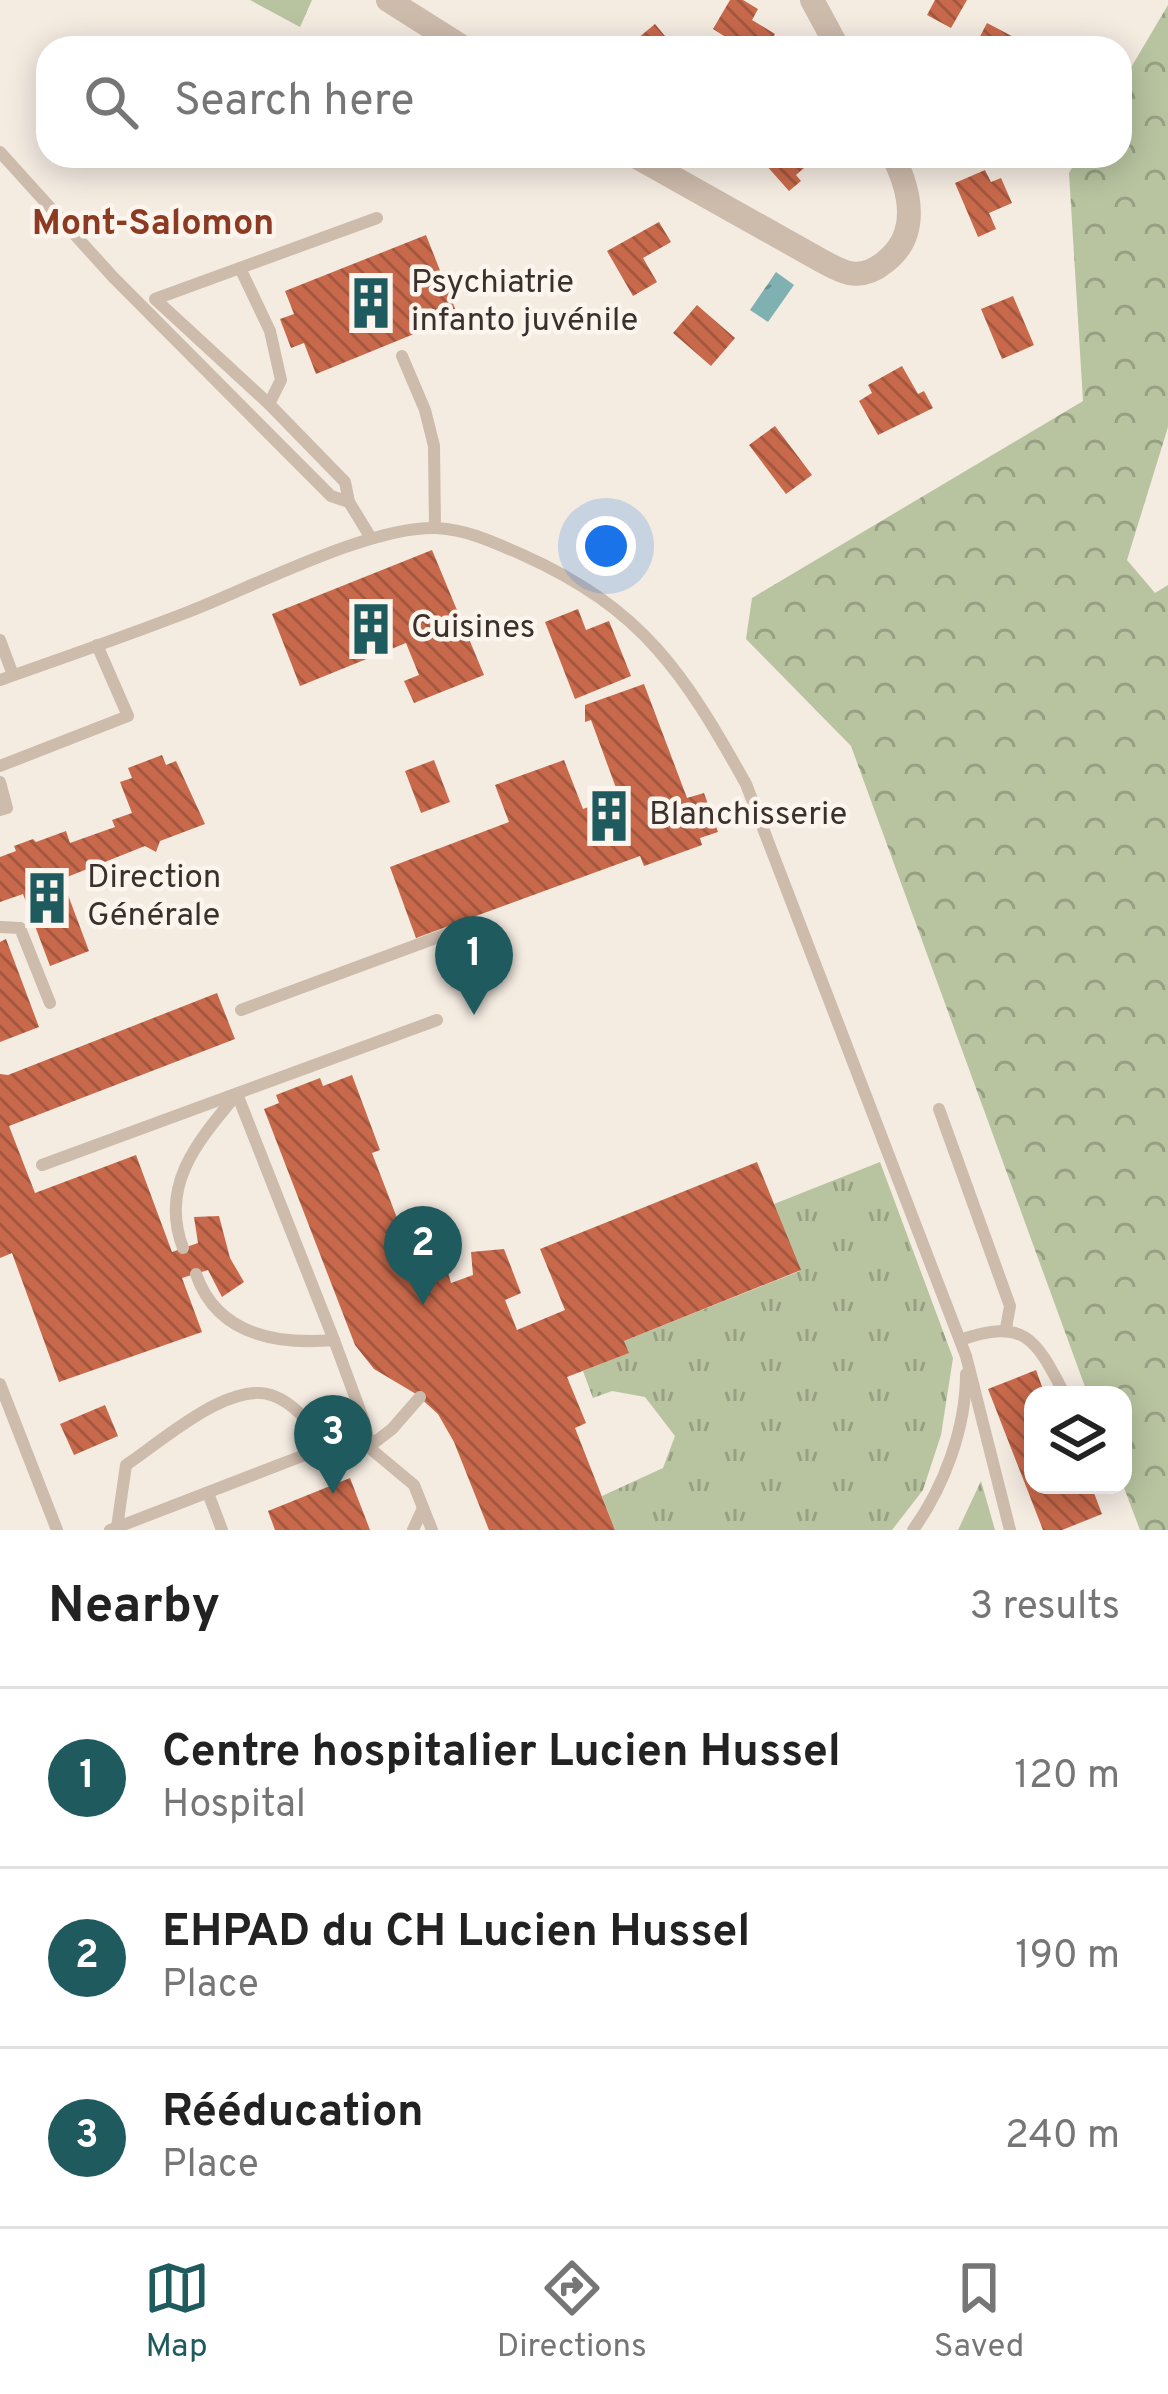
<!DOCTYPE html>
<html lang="en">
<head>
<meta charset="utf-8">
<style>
  :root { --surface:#fff; --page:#f6f6f6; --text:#222; --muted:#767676; --line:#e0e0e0; --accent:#1f5a5e }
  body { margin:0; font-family:Overpass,sans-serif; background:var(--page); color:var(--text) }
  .controls { position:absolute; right:36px; bottom:36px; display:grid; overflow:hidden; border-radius:24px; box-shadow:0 6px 30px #0003 }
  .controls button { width:108px; height:108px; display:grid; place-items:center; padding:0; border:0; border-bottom:3px solid var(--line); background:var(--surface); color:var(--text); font:60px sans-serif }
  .you { position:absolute; left:606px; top:546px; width:42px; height:42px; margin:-30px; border:9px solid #fff; border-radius:50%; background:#1a73e8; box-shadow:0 0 0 18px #1a73e833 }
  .badge { display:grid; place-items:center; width:78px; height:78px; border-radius:50%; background:var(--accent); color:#fff; font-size:39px; font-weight:700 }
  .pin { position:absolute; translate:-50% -99px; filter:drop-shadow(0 3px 6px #0008) }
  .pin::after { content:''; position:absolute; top:63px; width:42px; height:36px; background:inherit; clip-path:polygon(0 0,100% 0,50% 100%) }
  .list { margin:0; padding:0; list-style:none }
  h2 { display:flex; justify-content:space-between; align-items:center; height:156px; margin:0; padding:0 48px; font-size:51px }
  h2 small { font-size:39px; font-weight:400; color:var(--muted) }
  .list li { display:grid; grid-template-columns:78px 1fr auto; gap:36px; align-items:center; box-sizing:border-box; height:180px; padding:0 48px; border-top:3px solid var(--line) }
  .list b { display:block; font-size:45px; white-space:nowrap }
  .list p { margin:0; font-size:39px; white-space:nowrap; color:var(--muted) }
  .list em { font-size:39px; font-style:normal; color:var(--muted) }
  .icon { flex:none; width:66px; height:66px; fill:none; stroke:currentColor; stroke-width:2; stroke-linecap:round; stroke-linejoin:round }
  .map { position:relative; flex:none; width:1168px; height:1530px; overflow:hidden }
  .search { position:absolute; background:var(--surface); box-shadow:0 6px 30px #0003; left:36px; right:36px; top:36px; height:132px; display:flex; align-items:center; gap:30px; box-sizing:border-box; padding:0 42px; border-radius:36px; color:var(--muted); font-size:45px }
  .sheet { height:696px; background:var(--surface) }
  nav { display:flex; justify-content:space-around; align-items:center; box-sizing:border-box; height:168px; border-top:3px solid var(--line); background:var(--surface); font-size:33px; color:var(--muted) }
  nav a { display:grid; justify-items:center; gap:6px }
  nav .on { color:var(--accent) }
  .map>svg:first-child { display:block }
  .grass { fill:url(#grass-tufts) }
  .forest { fill:url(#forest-crowns) }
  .water { fill:url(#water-ripples) }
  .building { fill:url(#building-back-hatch) }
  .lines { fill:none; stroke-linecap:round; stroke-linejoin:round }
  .lane { stroke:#cdbbac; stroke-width:12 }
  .street { stroke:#cdbbac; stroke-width:24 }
  .labels { text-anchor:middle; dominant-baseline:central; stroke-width:9; stroke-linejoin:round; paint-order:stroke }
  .poi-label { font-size:33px; fill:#3b302b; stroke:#fbf5ee; text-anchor:start }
  .neighbourhood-label { font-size:36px; font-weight:bold; fill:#8c3b22; stroke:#fbf5ee }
</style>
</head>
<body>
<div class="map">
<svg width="1168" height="1530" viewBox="0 0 1168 1530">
  <defs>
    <pattern id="grass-tufts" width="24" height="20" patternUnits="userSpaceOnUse" patternTransform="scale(3)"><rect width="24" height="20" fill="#b8c4a0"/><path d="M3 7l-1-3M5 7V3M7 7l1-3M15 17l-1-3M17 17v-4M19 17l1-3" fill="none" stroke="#97a083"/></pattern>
    <pattern id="forest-crowns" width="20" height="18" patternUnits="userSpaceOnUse" patternTransform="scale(3)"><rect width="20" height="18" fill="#b8c4a0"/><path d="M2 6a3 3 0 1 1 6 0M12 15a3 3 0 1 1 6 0" fill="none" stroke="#97a083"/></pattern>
    <pattern id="water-ripples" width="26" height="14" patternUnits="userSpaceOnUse" patternTransform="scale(3)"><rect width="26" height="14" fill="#7fb0b2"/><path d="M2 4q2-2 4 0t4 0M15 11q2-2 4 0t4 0" fill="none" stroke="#699091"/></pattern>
    <pattern id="building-back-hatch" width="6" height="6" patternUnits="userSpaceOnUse" patternTransform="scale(3)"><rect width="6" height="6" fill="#c8694b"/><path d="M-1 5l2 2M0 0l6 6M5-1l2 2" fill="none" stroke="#a4573f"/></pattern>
  </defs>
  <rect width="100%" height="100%" fill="#f4ebe1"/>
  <!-- grass -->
  <g class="grass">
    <polygon points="880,1162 953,1358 941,1435 923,1490 892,1530 615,1530 602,1496 663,1468 675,1436 645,1397 612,1391 593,1398 583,1371 628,1353 624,1341 800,1271 774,1204"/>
    <polygon points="981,1481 995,1530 958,1530"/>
  </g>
  <!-- forest -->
  <g class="forest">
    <polygon points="250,0 312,0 300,27"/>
    <polygon points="1168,5 1168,427 1127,560 1155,593 1168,585 1168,1530 1140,1530 1123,1485 1123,1395 1088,1395 851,746 746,639 752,598 1083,401 1069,173 1079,156 1120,156 1120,86"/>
  </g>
  <!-- water -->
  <polygon class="water" points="776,272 794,285 768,322 750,310"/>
  <!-- building -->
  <g class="building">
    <polygon points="730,0 743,0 758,9 752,20 775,34 766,48 743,48 713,29"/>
    <polygon points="935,0 967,0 951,28 927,15"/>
    <polygon points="987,23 1025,43 1023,48 974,48"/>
    <polygon points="655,24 675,48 626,48"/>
    <polygon points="774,156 831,156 818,168 812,161 796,175 801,181 789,191 765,164"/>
    <polygon points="985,170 991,182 1001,178 1012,203 989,213 996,229 978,237 955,183"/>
    <polygon points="659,222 671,242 643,258 657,282 633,296 607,251"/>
    <polygon points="426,235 458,316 316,374 304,343 291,348 280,319 294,314 285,291"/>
    <polygon points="1013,296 1034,345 1002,359 981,309"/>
    <polygon points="697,305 735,338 711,366 673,333"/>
    <polygon points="902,366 918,394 924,391 933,408 878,435 859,401 872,393 868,385"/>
    <polygon points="775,426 812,475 786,494 749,445"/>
    <polygon points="432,550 484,675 414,703 404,681 419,675 406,643 300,686 272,614"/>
    <polygon points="578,609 586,630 609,621 631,676 575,699 545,622"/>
    <polygon points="644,684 687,798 704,793 718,832 700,838 702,845 644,866 640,856 416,938 390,867 509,822 495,785 564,760 583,809 619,796 591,720 585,722 585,705"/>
    <polygon points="162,755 166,765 176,761 205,824 160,841 156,852 145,846 62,879 89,951 50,966 23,894 0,902 0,857 16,851 14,846 33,839 36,842 66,831 70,843 115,827 112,820 132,813 120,782 132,778 128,768"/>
    <polygon points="434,760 450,802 421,813 405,771"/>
    <polygon points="6,939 39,1027 0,1042 0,942"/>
    <polygon points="217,993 235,1039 9,1126 35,1193 136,1155 172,1252 198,1243 194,1217 219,1216 230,1258 244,1282 222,1297 208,1270 182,1278 202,1332 59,1382 12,1253 0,1258 0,1074 8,1075"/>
    <polygon points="352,1075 380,1150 372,1153 417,1270 438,1266 448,1273 451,1283 473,1275 471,1252 504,1249 521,1293 505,1300 517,1330 565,1310 540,1249 757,1162 801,1270 624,1341 629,1353 567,1377 586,1423 575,1428 615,1530 489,1530 454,1442 438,1414 416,1394 374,1369 355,1345 264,1109 279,1103 276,1095 320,1078 323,1086"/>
    <polygon points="1036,1370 1045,1395 1033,1395 1033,1485 1091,1485 1102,1514 1062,1530 1043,1530 988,1389"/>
    <polygon points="105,1405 118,1436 74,1455 60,1424"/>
    <polygon points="350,1478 370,1530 275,1530 268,1511"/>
  </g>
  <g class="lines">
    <!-- lane -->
    <g class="lane">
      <polyline points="0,152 113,277 331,496 349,502"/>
      <polyline points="240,268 270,331 281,380 269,404"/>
      <polyline points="402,356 425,410 434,446 435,528"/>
      <polyline points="371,538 349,502 345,482 269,404 155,299 377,218"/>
      <polyline points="0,640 13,675"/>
      <path d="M0,680C63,658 126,636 188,612C253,587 371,525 437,528C469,530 495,543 523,555C643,609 684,673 746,784L966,1356L1010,1530"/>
      <polyline points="0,766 128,716 97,645"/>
      <polyline points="0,782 7,808 0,810"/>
      <polyline points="0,927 20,928 50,1003"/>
      <polyline points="241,1010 460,929"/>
      <polyline points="939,1109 1010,1306 1006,1328"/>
      <polyline points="42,1165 437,1020"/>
      <path d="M183,1248C159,1185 198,1141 237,1094L334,1340"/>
      <path d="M196,1274C217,1335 277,1345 334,1340L364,1421L370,1446L392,1429L420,1397"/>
      <path d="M960,1340C1026,1317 1036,1340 1065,1395"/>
      <polyline points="0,1384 57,1530"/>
      <polyline points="208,1493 222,1530"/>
      <path d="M117,1527L126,1465C161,1442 231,1378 274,1396C297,1405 312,1427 328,1446"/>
      <polyline points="110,1530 328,1446 360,1440 414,1485 432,1530"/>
      <polyline points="413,1530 423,1508"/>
      <path d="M913,1530C944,1487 966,1428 966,1374"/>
    </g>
    <!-- street -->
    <g class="street">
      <polyline points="388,0 464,48"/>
      <polyline points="812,0 838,48"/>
      <path d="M635,156L822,261C830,265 840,271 849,273C863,276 874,271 885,262C920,235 911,192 893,156"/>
    </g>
  </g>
  <!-- icons -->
  <defs>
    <g id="building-bare" transform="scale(4.14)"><path d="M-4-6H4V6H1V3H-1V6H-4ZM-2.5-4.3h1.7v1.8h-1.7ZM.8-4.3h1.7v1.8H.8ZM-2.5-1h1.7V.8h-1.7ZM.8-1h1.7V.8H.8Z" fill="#1f5a5e" stroke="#fbf5ee" stroke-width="2.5" paint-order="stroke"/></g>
  </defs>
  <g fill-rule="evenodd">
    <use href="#building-bare" x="371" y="303"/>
    <use href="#building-bare" x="371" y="629"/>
    <use href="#building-bare" x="609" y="816"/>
    <use href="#building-bare" x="47" y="898"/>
  </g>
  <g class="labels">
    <!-- poi labels -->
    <g class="poi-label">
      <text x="411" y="284">Psychiatrie<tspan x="411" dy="38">infanto juvénile</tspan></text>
      <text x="411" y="629">Cuisines</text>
      <text x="649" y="816">Blanchisserie</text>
      <text x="87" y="879">Direction<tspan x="87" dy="38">Générale</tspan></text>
    </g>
    <!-- neighbourhood labels -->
    <g class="neighbourhood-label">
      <text x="153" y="225">Mont-Salomon</text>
    </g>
  </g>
</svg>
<div class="controls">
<button><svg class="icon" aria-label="layers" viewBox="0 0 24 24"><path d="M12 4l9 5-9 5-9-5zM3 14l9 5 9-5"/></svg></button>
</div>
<div class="you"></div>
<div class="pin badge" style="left:474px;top:1015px">1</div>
<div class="pin badge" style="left:423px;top:1305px">2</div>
<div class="pin badge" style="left:333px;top:1494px">3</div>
<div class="search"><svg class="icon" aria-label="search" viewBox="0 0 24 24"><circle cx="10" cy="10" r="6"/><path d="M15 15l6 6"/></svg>Search here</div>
</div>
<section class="sheet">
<h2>Nearby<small>3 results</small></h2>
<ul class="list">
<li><span class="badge">1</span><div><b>Centre hospitalier Lucien Hussel</b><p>Hospital</p></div><em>120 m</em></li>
<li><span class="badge">2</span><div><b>EHPAD du CH Lucien Hussel</b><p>Place</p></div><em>190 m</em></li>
<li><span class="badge">3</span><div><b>Rééducation</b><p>Place</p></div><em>240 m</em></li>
</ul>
</section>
<nav>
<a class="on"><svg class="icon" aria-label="map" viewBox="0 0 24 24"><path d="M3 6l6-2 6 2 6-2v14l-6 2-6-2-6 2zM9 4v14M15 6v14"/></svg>Map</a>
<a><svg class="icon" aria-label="directions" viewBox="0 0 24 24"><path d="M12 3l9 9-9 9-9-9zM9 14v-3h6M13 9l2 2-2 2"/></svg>Directions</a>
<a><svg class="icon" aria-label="saved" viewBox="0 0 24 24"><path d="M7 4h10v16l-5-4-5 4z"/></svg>Saved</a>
</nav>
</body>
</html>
